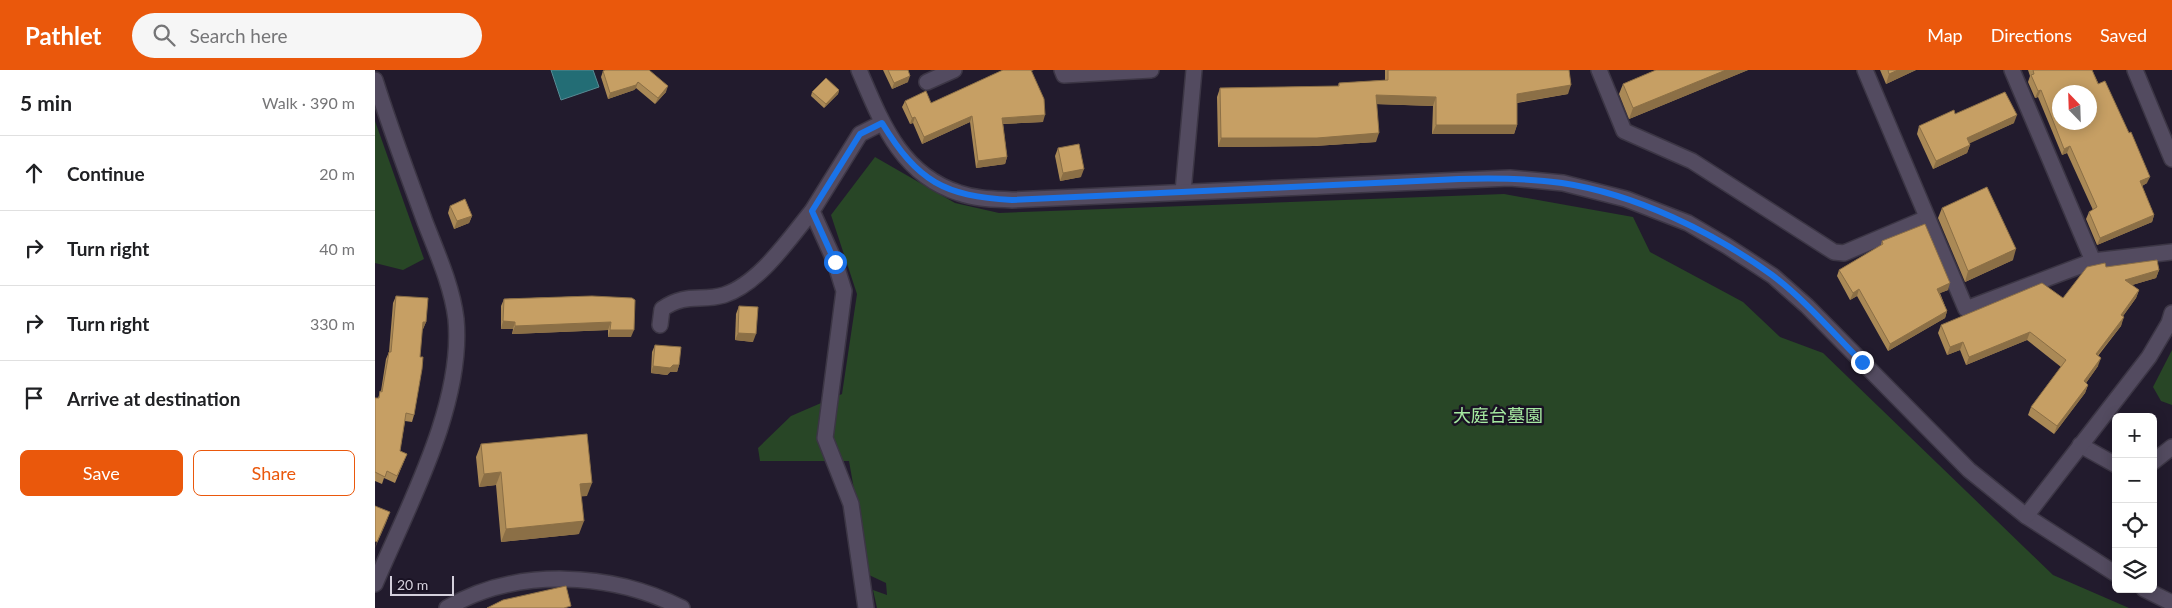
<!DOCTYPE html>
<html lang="en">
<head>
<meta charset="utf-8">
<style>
  :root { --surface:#fff; --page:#f6f6f6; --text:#202124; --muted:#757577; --line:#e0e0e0; --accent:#ea580c }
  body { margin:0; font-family:Lato,"Noto Sans JP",sans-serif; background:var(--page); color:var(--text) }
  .controls { position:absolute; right:15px; bottom:15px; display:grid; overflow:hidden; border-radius:8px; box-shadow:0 2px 12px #0003 }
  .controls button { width:45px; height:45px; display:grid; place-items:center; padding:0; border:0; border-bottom:1px solid var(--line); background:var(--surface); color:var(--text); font:25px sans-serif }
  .compass { position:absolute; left:1677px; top:15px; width:45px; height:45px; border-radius:50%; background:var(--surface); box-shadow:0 2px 12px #0003; rotate:337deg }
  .scale { position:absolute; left:15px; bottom:12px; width:64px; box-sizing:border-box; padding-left:5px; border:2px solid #d4d0dc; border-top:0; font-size:14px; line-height:18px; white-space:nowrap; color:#d4d0dc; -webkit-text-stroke:4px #191223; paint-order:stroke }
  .stop { position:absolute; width:15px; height:15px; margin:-11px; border:4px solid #1a73e8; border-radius:50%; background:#fff }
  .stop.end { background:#1a73e8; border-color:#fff; box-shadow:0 1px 5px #0008 }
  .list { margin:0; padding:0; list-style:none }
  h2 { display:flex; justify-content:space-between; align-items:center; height:65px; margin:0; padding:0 20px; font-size:21px }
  h2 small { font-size:16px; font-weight:400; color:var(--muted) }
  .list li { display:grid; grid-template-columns:32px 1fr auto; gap:15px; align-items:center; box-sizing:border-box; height:75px; padding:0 20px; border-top:1px solid var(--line) }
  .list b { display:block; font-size:19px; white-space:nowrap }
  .list em { font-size:16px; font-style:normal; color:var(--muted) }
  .actions { display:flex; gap:10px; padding:15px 20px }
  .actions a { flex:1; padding:11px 0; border:1px solid var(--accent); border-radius:8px; text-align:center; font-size:18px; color:var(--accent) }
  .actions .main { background:var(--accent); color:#fff }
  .icon { flex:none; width:28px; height:28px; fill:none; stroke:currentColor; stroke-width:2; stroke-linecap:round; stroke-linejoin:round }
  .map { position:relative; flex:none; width:1797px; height:538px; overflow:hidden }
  header { display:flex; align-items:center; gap:30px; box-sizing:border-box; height:70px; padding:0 25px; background:var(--accent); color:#fff }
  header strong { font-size:24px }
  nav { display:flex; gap:28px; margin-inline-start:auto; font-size:18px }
  .search { width:350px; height:45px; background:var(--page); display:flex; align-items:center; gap:12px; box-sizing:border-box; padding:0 18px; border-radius:28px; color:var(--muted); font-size:19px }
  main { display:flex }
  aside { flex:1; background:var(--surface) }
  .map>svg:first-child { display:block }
  .green { fill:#284626 }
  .water { fill:#236d75; stroke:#588b94 }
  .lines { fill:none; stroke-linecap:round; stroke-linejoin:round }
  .street-casing { stroke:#3c3645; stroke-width:18 }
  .secondary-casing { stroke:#3c3645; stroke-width:18 }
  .street { stroke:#534b60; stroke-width:15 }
  .secondary { stroke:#534b60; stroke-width:15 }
  .wall { fill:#aa8956 }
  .shaded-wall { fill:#8b6f46 }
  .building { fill:#c69f64; stroke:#8b6f46; fill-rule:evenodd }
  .route { stroke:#1a73e8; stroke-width:6 }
  .labels { text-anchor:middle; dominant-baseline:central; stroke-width:5; stroke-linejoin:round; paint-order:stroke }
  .park-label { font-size:18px; fill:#a5e9a1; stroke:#191223 }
</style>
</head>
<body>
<header>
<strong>Pathlet</strong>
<div class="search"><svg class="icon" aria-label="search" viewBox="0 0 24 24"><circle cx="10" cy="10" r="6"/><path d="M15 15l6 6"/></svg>Search here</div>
<nav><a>Map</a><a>Directions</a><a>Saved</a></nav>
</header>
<main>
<aside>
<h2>5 min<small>Walk · 390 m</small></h2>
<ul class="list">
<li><svg class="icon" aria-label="ahead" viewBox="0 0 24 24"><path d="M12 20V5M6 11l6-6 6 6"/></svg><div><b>Continue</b></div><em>20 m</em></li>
<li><svg class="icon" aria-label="right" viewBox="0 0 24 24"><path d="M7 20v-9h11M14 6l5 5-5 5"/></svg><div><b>Turn right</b></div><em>40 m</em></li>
<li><svg class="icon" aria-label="right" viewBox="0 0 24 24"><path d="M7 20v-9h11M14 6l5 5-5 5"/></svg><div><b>Turn right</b></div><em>330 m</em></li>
<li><svg class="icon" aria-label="arrive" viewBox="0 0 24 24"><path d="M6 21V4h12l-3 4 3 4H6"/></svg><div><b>Arrive at destination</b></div></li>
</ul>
<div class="actions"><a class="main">Save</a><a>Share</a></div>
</aside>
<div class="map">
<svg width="1797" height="538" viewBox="0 0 1797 538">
  <rect width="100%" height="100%" fill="#221b2d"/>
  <!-- green -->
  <g class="green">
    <polygon points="0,51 49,189 28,200 0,193"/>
    <polygon points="500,87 580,133 624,143 1129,124 1258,147 1275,182 1368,232 1405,267 1448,283 1678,505 1754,538 502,538 498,520 512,525 511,513 494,505 474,391 385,391 383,378 416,346 467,324 482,224 456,145"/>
    <polygon points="1797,280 1797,335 1786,331 1778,317"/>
  </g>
  <!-- water -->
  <polygon class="water" points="176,0 218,0 224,17 186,30"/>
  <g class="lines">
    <!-- street casing -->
    <g class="street-casing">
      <g id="street">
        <polyline points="687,0 689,5 776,0"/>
        <polyline points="1224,0 1249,61 1317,91 1459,182 1469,183 1552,148"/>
        <polyline points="1490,0 1591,239 1718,191 1797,182"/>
        <polyline points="1637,0 1718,191"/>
        <polyline points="552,12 579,0"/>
        <polyline points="808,122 819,0"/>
        <path d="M285,255L287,239C311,222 326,232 349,225C384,214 414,169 437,141"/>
        <polyline points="1705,375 1741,395"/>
        <polyline points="1778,392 1797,377"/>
        <polyline points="491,538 476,434 450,368 469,221 460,192 437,141 485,64 507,53"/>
      </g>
    </g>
    <!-- secondary casing -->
    <g class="secondary-casing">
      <g id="secondary">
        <path d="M484,0C506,51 525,104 584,123C601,129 619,129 637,130L1135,108L1188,113L1251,129L1313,153L1352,176L1398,206L1432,236L1594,400L1651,446L1741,504"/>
        <polyline points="1760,0 1797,89"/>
        <path d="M0,10C15,58 33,105 50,152C62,183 77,216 81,249C89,334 33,436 0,514"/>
        <polyline points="1651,446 1774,287 1794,253 1797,243"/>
        <polyline points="1769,519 1797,533"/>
        <path d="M72,538C141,497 237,502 307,538"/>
      </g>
    </g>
    <!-- street -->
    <use href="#street" class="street"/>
    <!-- secondary -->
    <use href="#secondary" class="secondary"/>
  </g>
  <!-- wall -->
  <g class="wall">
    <polygon points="508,0 533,0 533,12 517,19"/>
    <polygon points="628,0 659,0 656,1 668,52 628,54 632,87 630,94 601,98 595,52 547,74 538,53 535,54 527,37 530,31 556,33"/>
    <polygon points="1010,0 1194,0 1193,24 1142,33 1142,55 1139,64 1057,64 1058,36 1002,34 1001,72 939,76 843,77 842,27 845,18 963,16 964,13 1010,10"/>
    <polygon points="1281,0 1373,0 1254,49 1244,24 1248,14"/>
    <polygon points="1505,0 1541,0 1511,14"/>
    <polygon points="1653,0 1717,0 1772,113 1767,116 1779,145 1777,152 1722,175 1711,149 1714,142 1718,140 1692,83 1687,85 1663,27 1660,28 1653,12 1655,6"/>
    <polygon points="228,1 291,22 280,34 261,18 259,20 233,29 226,7"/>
    <polygon points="464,20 463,24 449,38 436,26 437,22"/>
    <polygon points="1580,44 1639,53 1594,73 1595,75 1592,83 1558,99 1542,64 1544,56"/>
    <polygon points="683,78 706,107 685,111 680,86"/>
    <polygon points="75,136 97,146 94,153 79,159 73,143"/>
    <polygon points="1567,138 1638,190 1590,212 1563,148"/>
    <polygon points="1507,171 1573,220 1565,223 1572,241 1570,248 1513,281 1482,226 1475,230 1462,206 1464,200 1506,175"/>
    <polygon points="1731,197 1784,200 1781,208 1757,215 1764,220 1761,228 1748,246 1746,256 1723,286 1723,296 1711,313 1713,315 1710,323 1679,364 1653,345 1656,337 1686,297 1652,270 1591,295 1585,280 1572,285 1563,263 1566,255 1688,228"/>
    <polygon points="21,226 51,252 48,259 47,259 39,345 37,352 30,351 25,381 32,384 20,413 9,408 7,414 0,411 0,328 3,328 6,321 11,289 14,282 18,233"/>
    <polygon points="217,226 256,267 233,267 233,260 137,264 138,259 126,259 126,236 129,229"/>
    <polygon points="364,236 378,272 360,270 361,244"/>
    <polygon points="280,275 304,295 302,302 295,302 292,305 276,303 277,282"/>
    <polygon points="106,374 212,426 206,426 204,464 126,472 121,415 104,417 101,387"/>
  </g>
  <!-- shaded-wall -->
  <g class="shaded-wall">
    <polygon points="1351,0 1373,0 1254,49 1258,38"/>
    <polygon points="1523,0 1541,0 1511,14 1514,4"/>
    <polygon points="535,6 533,12 517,19 519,13"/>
    <polygon points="263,12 261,18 259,20 233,29 235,23"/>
    <polygon points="1196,15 1193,24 1139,33 1142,24"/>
    <polygon points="293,16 291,22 280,34 283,28"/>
    <polygon points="464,20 463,24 449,38 451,34"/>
    <polygon points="1666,20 1663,27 1660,28 1663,21"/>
    <polygon points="1001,25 1061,27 1058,36 998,34"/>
    <polygon points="670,45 668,52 625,54 627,48"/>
    <polygon points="1642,45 1639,53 1589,76 1592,68"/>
    <polygon points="597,46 595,52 547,74 549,67"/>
    <polygon points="540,47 538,53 535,54 537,48"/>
    <polygon points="1061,55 1142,55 1139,64 1057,64"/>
    <polygon points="1004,63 1001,72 939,76 843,77 846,68"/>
    <polygon points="1595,75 1592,83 1558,99 1561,91"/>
    <polygon points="1695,76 1692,83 1687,85 1689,79"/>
    <polygon points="632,87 630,94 601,98 603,91"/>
    <polygon points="709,99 706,107 685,111 688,103"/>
    <polygon points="1775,107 1772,113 1763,118 1765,111"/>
    <polygon points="1779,145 1777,152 1722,175 1725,168"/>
    <polygon points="97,146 94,153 79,159 82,151"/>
    <polygon points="1641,179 1638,190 1590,212 1593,201"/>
    <polygon points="1784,200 1781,208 1747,218 1750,210"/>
    <polygon points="1575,213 1573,220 1560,225 1562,219"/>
    <polygon points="1484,219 1482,226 1475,230 1478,223"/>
    <polygon points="1764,220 1761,228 1743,253 1746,245"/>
    <polygon points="1572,241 1570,248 1513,281 1515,274"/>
    <polygon points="1749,247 1746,256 1717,292 1721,284"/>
    <polygon points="128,251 140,252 138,259 126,259"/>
    <polygon points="48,252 51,252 48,259 45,259"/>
    <polygon points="236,252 233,260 137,264 140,256"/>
    <polygon points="235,260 259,260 256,267 233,267"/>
    <polygon points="1655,262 1652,270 1591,295 1594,287"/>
    <polygon points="363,263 381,264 378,272 360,270"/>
    <polygon points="1588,272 1585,280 1572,285 1575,277"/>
    <polygon points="1726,288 1723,296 1706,320 1709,311"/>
    <polygon points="298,295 304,295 302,302 295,302 292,305 276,303 278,296"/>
    <polygon points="1713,315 1710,323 1679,364 1682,356"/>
    <polygon points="126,402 121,415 104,417 109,404"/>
    <polygon points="217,413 212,426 201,427 205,414"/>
    <polygon points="15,442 11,453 0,478 2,472"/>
    <polygon points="209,451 204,464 126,472 131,459"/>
  </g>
  <!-- building -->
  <g class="building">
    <polygon points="230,0 274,0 293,16 283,28 263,12 261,15 235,23 228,1"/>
    <polygon points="513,0 533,0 535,6 519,13"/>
    <polygon points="628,0 656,0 669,29 670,45 627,48 632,87 603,91 597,46 549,67 540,47 537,48 530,31 551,21 556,33"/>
    <polygon points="1013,0 1194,0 1196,15 1142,24 1142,55 1061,55 1061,27 1001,25 1004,63 942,68 846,68 845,18 964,16 964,13 1013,10"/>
    <polygon points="1281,0 1351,0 1258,38 1248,14"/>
    <polygon points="1513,0 1523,0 1514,4"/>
    <path d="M1658,0H1717L1723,14L1730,11L1754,63L1756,62L1775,107L1765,111L1779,145L1725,168L1714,142L1722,137L1695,76L1689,79L1666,20L1663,21L1656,5L1659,4ZM1684,22H1714V52H1684Z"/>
    <polygon points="451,8 464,20 451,34 437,22"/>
    <polygon points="1630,22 1642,45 1592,68 1595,75 1561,91 1544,56 1579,40 1580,44"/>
    <polygon points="704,74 709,99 688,103 683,78"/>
    <polygon points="1612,117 1641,179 1593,201 1567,138"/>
    <polygon points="90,129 97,146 82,151 75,136"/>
    <polygon points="1550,154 1575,213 1562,219 1572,241 1515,274 1484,219 1478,223 1464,200 1508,174 1507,171"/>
    <polygon points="1782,190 1784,200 1750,210 1764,220 1746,245 1749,247 1721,284 1726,288 1709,311 1713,315 1682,356 1656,337 1691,290 1655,262 1594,287 1588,272 1575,277 1566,255 1667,213 1688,228 1712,197 1730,193 1731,197"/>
    <polygon points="21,226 53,228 51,252 48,252 45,287 48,287 47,299 39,345 31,343 25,381 32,384 22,406 12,401 10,407 0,402 0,328 4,328 5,321 7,322 14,282 16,282"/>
    <polygon points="217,226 257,228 260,230 259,260 235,260 236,252 140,256 140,252 128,251 129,229"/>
    <polygon points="364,236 383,237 381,264 363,263"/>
    <polygon points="280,275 306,277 304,295 298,295 295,298 278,296"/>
    <polygon points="212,364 217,413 205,414 209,451 131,459 126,402 109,404 106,374"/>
    <polygon points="0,436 15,442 2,472 0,471"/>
    <polygon points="191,516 196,536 189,538 112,538 128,530"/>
  </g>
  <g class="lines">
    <!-- route -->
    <path class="route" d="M460,192L437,141L485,64L507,53C543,112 569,126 637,130L1084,109C1119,108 1153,108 1187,113C1260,124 1338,162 1397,205C1430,230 1458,263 1487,292"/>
  </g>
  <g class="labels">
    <!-- park labels -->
    <g class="park-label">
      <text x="1123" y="345">大庭台墓園</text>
    </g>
  </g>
</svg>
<div class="controls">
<button>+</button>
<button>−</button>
<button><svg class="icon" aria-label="locate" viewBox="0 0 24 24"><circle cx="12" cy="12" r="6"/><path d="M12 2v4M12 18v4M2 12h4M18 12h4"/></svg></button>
<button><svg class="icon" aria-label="layers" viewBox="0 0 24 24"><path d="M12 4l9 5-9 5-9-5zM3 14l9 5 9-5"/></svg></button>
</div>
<svg class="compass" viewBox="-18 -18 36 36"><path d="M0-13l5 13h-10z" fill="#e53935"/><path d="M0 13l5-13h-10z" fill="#757577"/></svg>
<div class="scale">20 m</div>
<div class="stop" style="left:460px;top:192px"></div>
<div class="stop end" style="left:1487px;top:292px"></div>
</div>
</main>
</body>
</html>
